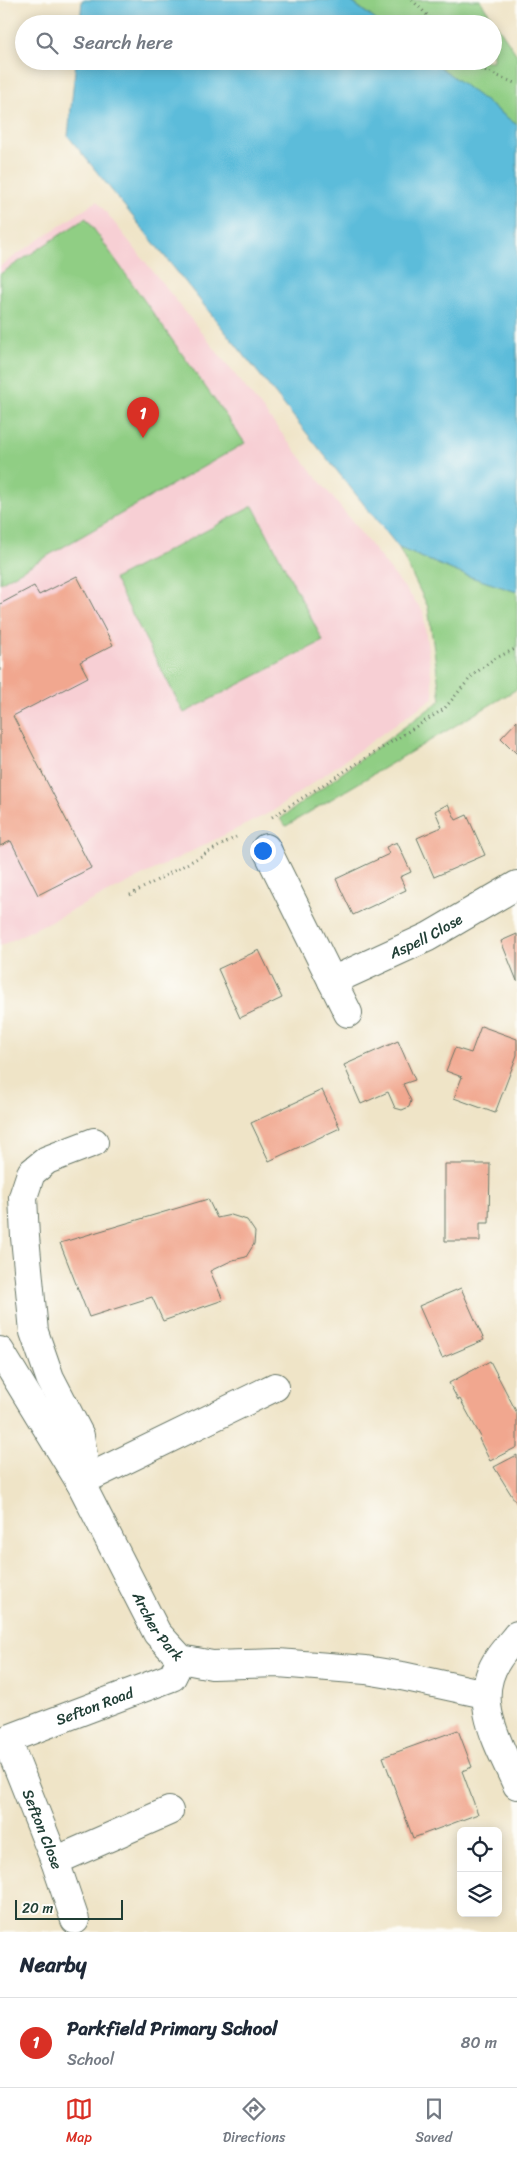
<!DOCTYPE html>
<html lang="en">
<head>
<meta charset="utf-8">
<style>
  :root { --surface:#fff; --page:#f2f2f3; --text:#1f2937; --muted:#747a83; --line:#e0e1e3; --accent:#d93025 }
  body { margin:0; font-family:Sriracha,sans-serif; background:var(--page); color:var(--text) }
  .controls { position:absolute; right:15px; bottom:15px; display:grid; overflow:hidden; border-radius:8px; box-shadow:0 2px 12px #0003 }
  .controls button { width:45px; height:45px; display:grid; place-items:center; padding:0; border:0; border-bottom:1px solid var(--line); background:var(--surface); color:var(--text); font:25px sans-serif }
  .scale { position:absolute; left:15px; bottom:12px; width:108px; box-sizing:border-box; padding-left:5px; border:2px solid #1f3d34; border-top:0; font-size:14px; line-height:18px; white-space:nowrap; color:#1f3d34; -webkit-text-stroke:4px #fdfcf7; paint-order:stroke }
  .you { position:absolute; left:262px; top:850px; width:18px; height:18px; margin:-12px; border:4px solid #fff; border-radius:50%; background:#1a73e8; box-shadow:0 0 0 8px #1a73e833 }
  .badge { display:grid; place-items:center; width:32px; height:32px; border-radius:50%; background:var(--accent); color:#fff; font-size:16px; font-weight:700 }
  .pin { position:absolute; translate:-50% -41px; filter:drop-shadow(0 1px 2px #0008) }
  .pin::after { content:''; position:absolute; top:26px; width:18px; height:15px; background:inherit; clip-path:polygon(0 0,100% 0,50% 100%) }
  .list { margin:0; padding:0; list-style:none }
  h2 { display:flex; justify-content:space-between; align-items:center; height:65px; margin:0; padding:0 20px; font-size:21px }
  h2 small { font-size:16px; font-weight:400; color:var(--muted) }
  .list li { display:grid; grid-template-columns:32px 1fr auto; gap:15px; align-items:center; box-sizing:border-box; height:90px; padding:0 20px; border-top:1px solid var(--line) }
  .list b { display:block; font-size:19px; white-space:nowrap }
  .list p { margin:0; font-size:16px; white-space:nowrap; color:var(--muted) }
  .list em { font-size:16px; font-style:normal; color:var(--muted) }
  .icon { flex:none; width:28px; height:28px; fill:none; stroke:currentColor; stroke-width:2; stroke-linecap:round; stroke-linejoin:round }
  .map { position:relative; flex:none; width:517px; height:1932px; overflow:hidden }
  .search { position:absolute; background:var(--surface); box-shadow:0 2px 12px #0003; left:15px; right:15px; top:15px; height:55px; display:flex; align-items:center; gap:12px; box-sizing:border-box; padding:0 18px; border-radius:28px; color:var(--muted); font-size:19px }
  .sheet { height:155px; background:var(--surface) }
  nav { display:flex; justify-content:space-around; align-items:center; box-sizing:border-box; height:70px; border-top:1px solid var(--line); background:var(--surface); font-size:14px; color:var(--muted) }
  nav a { display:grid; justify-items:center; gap:2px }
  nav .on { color:var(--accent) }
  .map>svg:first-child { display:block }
  .built { fill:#f7cfd4 }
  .green { fill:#90ce84; stroke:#58865c }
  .water { fill:#5cbcda; stroke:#3e7c87 }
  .building { fill:#f1a78f }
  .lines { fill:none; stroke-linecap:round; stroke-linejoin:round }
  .minor-casing { stroke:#687767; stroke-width:30 }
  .path { stroke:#687767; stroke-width:3; stroke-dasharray:1 4; stroke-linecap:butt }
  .minor { stroke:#fff; stroke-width:28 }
  .labels { text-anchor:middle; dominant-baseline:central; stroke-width:4; stroke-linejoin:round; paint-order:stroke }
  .street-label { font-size:15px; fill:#1f3d34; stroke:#fdfcf7 }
</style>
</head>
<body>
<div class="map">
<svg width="517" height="1932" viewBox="0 0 517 1932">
  <rect width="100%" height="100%" fill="#fdfcf7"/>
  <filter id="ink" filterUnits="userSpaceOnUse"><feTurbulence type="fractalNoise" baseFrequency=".02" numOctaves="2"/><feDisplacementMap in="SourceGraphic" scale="10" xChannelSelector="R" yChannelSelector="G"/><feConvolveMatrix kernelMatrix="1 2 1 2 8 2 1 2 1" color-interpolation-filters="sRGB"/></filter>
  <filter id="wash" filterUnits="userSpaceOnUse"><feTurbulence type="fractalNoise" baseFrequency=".0096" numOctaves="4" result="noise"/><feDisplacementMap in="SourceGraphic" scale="20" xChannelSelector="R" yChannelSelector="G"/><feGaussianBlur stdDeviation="1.12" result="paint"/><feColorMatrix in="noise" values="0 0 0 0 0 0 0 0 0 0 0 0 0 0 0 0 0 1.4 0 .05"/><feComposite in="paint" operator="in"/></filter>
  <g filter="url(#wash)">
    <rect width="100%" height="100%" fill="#efe4c7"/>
    <!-- built -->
    <polygon class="built" points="97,201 423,611 434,697 273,811 0,946 0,266"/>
    <!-- green -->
    <g class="green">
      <polygon points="350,0 480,0 517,55 517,125 432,61 493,61 493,24 381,24"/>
      <polygon points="86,218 245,443 0,583 0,274"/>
      <polygon points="253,506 323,641 184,713 114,579"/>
      <polygon points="399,548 462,574 517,592 517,689 286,826 280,819 441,700 428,607"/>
    </g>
    <!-- water -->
    <g class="water">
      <polygon points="82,0 349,0 381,24 80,24"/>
      <polygon points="76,61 432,61 517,125 517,592 462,574 399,548 68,136"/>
    </g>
    <g id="blocks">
      <!-- building -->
      <g class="building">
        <polygon points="77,576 113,645 80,662 88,677 13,716 91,868 38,895 11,841 0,846 0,604 34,586 39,595"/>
        <polygon points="517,721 517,754 501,738"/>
        <polygon points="448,804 456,820 467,815 485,855 434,877 417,838 442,827 435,811"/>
        <polygon points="397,842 411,872 400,877 406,890 353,915 336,879 389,854 386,847"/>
        <polygon points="517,934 517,981 501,941"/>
        <polygon points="259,950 282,998 240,1018 218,969"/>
        <polygon points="481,1026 517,1039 517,1055 495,1113 454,1098 462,1077 446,1071 455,1048 471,1053"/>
        <polygon points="398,1041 415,1080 403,1084 411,1101 409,1107 402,1110 395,1108 388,1092 361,1104 344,1065"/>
        <polygon points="322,1090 340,1128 269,1161 251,1123"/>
        <polygon points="445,1164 490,1164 489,1223 480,1223 480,1241 445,1241"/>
        <polygon points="208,1199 217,1218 231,1215 247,1220 255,1232 254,1244 246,1257 233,1260 210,1271 223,1300 163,1321 152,1297 89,1317 60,1243"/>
        <polygon points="461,1288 484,1340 442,1358 419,1306"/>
        <polygon points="490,1361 517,1413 517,1447 490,1461 479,1439 481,1437 460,1399 458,1400 449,1383"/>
        <polygon points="517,1455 517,1504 494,1467"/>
        <polygon points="458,1730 472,1767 462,1771 478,1814 413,1838 383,1757"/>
      </g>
    </g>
  </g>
  <g filter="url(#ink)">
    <use href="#blocks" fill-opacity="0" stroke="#687767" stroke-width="1"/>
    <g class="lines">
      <!-- minor casing -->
      <g class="minor-casing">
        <g id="minor">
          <polyline points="266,848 348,1013"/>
          <path id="s1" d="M332,981L428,937L517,885"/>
          <path id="s2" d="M0,1351L80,1482L157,1633L181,1659L212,1665L278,1663L366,1670L402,1676L485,1694"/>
          <polyline points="80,1482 83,1455 80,1436 50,1378 34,1332 25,1237 23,1197 31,1173 47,1160 94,1142"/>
          <polyline points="80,1482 275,1387"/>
          <path d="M517,1635C511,1643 503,1651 498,1659C470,1700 500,1746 517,1785"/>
          <path id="s3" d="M7,1740L55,1861L75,1920"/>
          <path id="s4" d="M0,1742L172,1677L181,1659"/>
          <polyline points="55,1861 169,1811"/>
        </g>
      </g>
      <!-- path -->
      <g class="path">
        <polyline points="412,0 436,24"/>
        <polyline points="474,61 481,69 517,84"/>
        <polyline points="272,817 444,709 472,676 492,660 517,648"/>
        <polyline points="130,895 236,837"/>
      </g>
      <!-- minor -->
      <use href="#minor" class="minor"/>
    </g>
  </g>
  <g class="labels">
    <!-- street labels -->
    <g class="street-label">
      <text stroke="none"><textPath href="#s1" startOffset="104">Aspell Close</textPath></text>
      <text stroke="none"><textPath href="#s2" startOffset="318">Archer Park</textPath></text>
      <text stroke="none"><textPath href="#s4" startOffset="101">Sefton Road</textPath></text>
      <text stroke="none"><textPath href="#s3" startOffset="96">Sefton Close</textPath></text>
    </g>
  </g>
</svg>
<div class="controls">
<button><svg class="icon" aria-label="locate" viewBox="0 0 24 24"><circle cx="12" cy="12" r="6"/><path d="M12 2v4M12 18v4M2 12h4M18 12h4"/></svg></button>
<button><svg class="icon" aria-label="layers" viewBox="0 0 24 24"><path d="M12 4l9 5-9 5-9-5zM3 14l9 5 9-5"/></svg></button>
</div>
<div class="scale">20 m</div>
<div class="you"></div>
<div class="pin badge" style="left:143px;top:438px">1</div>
<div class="search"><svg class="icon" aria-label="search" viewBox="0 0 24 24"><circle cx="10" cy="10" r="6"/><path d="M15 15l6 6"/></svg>Search here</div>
</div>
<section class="sheet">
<h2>Nearby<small></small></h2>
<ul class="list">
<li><span class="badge">1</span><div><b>Parkfield Primary School</b><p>School</p></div><em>80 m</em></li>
</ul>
</section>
<nav>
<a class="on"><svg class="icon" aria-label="map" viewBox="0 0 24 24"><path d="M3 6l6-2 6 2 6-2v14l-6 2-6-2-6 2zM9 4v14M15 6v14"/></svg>Map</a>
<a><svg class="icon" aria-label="directions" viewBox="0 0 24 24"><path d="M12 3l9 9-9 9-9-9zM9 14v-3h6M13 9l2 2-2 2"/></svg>Directions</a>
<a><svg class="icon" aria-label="saved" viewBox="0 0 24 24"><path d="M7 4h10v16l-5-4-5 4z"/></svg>Saved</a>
</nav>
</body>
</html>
